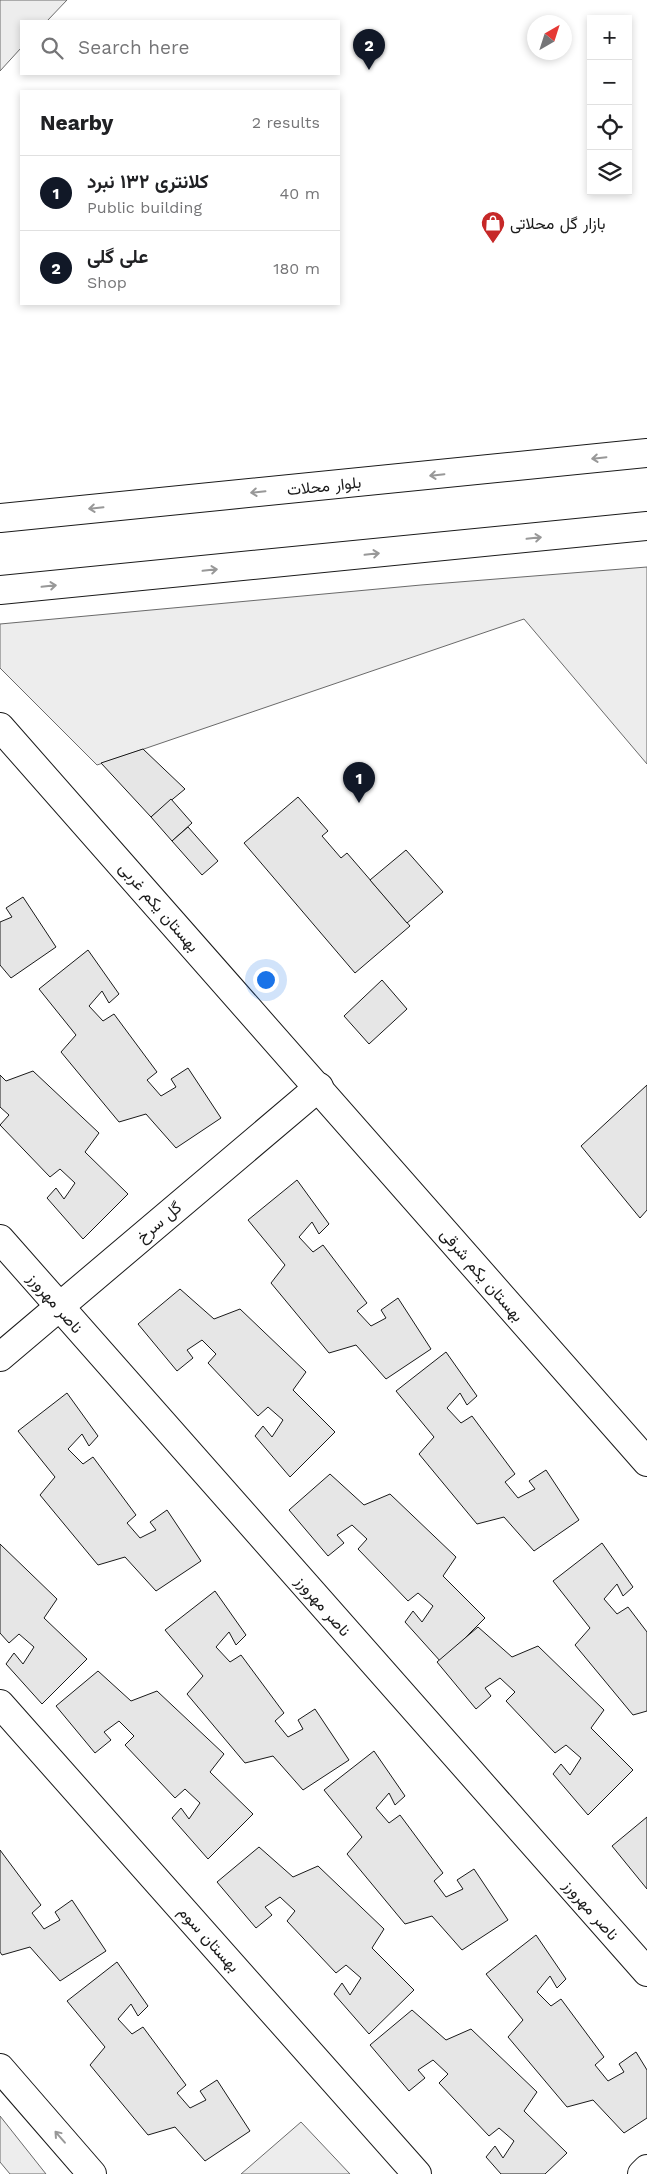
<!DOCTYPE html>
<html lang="en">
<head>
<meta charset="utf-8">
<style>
  :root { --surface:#fff; --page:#f6f6f6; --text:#202124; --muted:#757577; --line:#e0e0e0; --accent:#111827 }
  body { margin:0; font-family:"Work Sans",Vazirmatn,sans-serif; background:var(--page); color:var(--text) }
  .controls { position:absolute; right:15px; top:15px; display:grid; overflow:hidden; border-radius:0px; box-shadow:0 2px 8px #0003 }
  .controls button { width:45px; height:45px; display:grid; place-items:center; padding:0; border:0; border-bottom:1px solid var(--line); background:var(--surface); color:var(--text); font:25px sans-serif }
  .compass { position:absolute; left:527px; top:15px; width:45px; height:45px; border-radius:50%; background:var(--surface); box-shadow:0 2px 8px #0003; rotate:39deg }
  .you { position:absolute; left:265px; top:979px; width:18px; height:18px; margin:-12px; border:4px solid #fff; border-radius:50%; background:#1a73e8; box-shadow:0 0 0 8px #1a73e833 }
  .badge { display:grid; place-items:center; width:32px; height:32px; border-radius:50%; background:var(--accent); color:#fff; font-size:16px; font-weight:700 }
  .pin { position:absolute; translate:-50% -41px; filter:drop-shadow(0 1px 2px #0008) }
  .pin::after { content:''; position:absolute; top:26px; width:18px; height:15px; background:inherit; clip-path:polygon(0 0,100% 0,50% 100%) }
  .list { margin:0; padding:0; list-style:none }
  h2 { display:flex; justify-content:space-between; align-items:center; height:65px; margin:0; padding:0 20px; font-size:21px }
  h2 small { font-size:16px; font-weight:400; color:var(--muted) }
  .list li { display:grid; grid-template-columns:32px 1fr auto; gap:15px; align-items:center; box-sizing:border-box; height:75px; padding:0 20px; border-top:1px solid var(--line) }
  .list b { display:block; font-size:19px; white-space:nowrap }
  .list p { margin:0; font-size:16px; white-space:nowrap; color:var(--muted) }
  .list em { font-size:16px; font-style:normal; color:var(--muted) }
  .icon { flex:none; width:28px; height:28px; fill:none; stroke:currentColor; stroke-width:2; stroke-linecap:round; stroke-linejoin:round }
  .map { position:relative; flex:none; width:647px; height:2174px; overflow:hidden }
  .search { position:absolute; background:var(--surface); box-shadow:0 2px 8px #0003; left:20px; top:20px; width:320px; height:55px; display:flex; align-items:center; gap:12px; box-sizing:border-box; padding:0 18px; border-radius:0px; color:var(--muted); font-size:19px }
  .panel { position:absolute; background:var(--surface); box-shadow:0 2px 8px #0003; left:20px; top:90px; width:320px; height:215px; border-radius:0px }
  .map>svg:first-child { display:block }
  .built { fill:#ededed; stroke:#6a6a6a }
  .building { fill:#e6e6e6; stroke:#1a1a1a }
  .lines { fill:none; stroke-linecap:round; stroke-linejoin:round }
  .street-casing { stroke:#1a1a1a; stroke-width:30 }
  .secondary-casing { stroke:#1a1a1a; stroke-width:30 }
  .primary-casing { stroke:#1a1a1a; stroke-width:30 }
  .street { stroke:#fff; stroke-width:28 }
  .secondary { stroke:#fff; stroke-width:28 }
  .primary { stroke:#fff; stroke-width:28 }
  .oneway { stroke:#989898 }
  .labels { text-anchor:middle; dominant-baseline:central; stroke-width:4; stroke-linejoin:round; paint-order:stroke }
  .poi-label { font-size:16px; fill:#1a1a1a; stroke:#fff; text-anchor:start }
  .street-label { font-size:16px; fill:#1a1a1a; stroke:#fff }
</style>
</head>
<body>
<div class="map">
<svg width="647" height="2174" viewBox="0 0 647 2174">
  <rect width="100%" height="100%" fill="#fff"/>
  <!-- built -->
  <g class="built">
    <polygon points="0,0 67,0 47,21 21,21 21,48 0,71"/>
    <polygon points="647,567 647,764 524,619 97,765 0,668 0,624 421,585"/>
    <polygon points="0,2116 46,2174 10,2174 0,2162"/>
    <polygon points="301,2122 350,2174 241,2174"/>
  </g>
  <!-- building -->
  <g class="building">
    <polygon points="143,749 185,789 151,817 101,763"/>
    <polygon points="298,797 328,831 322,836 341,858 347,853 410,926 355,973 244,843"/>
    <polygon points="171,799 192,823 172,841 151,817"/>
    <polygon points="188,827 218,861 202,875 172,841"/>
    <polygon points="406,850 443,892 407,923 370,880"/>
    <polygon points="23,897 56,947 11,978 0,965 0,922 12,917 6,908"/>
    <polygon points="88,950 119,994 109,1003 102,991 89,1006 103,1021 114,1014 157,1072 147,1080 161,1096 176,1087 171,1079 188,1068 221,1118 176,1148 146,1114 119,1122 61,1052 76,1035 39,989"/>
    <polygon points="382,980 407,1009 369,1044 344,1016"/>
    <polygon points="33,1071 99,1133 85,1152 128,1194 83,1239 47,1198 56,1188 64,1199 75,1183 60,1169 50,1177 0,1125 9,1115 0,1107 0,1075 6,1081"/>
    <polygon points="647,1085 647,1210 640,1218 581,1146"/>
    <polygon points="297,1180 329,1224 319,1234 312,1222 299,1237 313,1252 323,1245 367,1303 357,1311 371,1326 386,1318 381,1310 398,1298 431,1349 386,1379 356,1345 329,1353 271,1283 285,1265 248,1220"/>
    <polygon points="180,1289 214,1319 240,1309 306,1372 293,1390 335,1432 290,1477 255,1436 263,1426 272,1437 283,1420 268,1407 258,1416 208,1363 216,1354 202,1340 187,1350 193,1358 177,1371 138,1324"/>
    <polygon points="446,1352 477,1396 467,1405 460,1393 447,1408 461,1423 472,1416 515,1474 505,1482 518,1498 535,1489 529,1481 546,1470 579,1520 534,1551 504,1517 477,1524 419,1454 434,1437 396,1391"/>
    <polygon points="67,1393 98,1436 89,1446 82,1434 68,1449 83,1464 93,1457 136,1515 127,1523 140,1538 156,1530 150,1522 167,1510 201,1561 156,1591 125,1557 98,1565 40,1495 55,1477 18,1431"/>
    <polygon points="330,1474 364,1505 390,1494 456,1557 443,1576 485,1618 441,1662 405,1622 413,1611 422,1622 433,1606 418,1593 408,1601 358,1549 367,1539 352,1525 337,1535 344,1543 328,1556 289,1510"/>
    <polygon points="602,1543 633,1587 623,1596 617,1584 604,1599 617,1614 628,1607 647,1632 647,1711 633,1715 575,1645 590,1628 553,1581"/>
    <polygon points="0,1544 57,1599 44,1618 87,1659 42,1704 6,1664 14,1653 23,1664 34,1647 19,1634 9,1643 0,1633"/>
    <polygon points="215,1591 246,1635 236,1645 229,1632 216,1647 230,1662 241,1655 284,1713 275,1721 288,1737 303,1729 298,1720 315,1709 349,1760 303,1790 273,1756 245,1763 187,1694 203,1676 165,1630"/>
    <polygon points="478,1627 512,1657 538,1646 604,1710 591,1728 633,1770 588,1815 553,1774 561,1764 570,1775 581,1758 566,1745 555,1753 506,1701 515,1692 500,1678 485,1688 491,1696 476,1709 437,1662"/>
    <polygon points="98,1671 131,1701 157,1691 224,1754 210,1772 253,1814 208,1859 172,1818 181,1808 189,1819 200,1803 185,1789 175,1798 125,1745 134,1736 119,1721 104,1732 111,1740 95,1753 56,1706"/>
    <polygon points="374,1751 405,1796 395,1805 389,1793 376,1808 389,1823 400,1815 443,1873 434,1881 446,1897 463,1889 457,1880 474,1869 508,1920 462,1950 432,1916 405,1924 347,1854 362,1837 324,1790"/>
    <polygon points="647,1817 647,1889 612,1846"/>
    <polygon points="259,1847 293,1877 318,1866 384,1929 372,1948 414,1990 369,2034 334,1994 342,1983 350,1995 361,1978 346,1965 336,1973 287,1921 295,1911 280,1897 265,1907 272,1915 256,1928 217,1882"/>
    <polygon points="0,1850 41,1905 32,1913 44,1929 60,1920 55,1912 72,1900 106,1951 60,1981 30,1947 2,1955 0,1952"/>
    <polygon points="536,1935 566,1979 557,1988 550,1976 537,1992 551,2006 561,1999 604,2057 595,2065 608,2081 624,2072 619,2064 636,2052 647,2070 647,2118 624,2133 593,2100 567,2107 508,2037 523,2020 486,1974"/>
    <polygon points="117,1962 148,2006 138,2016 131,2004 118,2019 132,2034 143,2027 186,2085 177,2093 190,2108 206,2100 200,2091 217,2080 250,2131 205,2161 175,2127 148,2135 90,2065 105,2047 67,2001"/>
    <polygon points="412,2010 446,2040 471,2029 537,2092 524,2111 567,2153 545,2174 501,2174 486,2157 495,2146 503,2158 514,2141 499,2128 489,2136 439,2083 448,2074 433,2060 418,2070 425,2078 409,2091 370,2045"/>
  </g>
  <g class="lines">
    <!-- street casing -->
    <g class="street-casing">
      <g id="street">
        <polyline points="0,727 647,1462"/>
        <polyline points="0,1239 647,1972"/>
        <polyline points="0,1357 319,1087"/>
        <polyline points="0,1704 417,2174"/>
      </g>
    </g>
    <!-- secondary casing -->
    <g class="secondary-casing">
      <g id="secondary">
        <polyline points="0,518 647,453"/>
        <polyline points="0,590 647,526"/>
      </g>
    </g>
    <!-- primary casing -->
    <g class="primary-casing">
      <g id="primary">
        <polyline points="0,2068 92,2174"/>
        <polyline points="642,2174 647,2169"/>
      </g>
    </g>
    <!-- street -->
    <use href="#street" class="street"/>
    <!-- secondary -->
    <use href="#secondary" class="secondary"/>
    <!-- primary -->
    <use href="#primary" class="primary"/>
  </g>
  <!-- one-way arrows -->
  <defs><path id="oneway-shaft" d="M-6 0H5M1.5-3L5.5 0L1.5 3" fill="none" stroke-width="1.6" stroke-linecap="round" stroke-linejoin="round" transform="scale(1.25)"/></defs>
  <g class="oneway">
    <use href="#oneway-shaft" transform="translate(599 458) rotate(174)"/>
    <use href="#oneway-shaft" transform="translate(437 475) rotate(174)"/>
    <use href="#oneway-shaft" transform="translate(258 492) rotate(174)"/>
    <use href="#oneway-shaft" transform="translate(96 508) rotate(174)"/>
    <use href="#oneway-shaft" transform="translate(534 538) rotate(-6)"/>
    <use href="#oneway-shaft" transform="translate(372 554) rotate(-6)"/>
    <use href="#oneway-shaft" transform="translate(210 570) rotate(-6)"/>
    <use href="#oneway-shaft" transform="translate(49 586) rotate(-6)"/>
    <use href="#oneway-shaft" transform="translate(60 2137) rotate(-131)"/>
  </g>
  <!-- icons -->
  <defs>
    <g id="shop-pin" transform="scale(1.25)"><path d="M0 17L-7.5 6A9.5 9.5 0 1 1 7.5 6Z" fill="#c62828" stroke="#fff"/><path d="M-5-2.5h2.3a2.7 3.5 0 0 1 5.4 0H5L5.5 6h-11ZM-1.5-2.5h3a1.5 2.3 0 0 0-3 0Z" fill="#fff"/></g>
  </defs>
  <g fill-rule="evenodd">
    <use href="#shop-pin" x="493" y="223"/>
  </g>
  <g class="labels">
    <!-- poi labels -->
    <g class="poi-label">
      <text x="510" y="223">بازار گل محلاتی</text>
    </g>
    <!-- street labels -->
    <g class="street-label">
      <text transform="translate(324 486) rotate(-6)">بلوار محلات</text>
      <text transform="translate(159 907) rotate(49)">بهستان یکم غربی</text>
      <text transform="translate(159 1222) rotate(-40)">گل سرخ</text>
      <text transform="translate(482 1275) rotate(49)">بهستان یکم شرقی</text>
      <text transform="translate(55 1303) rotate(49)">ناصر مهرورز</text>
      <text transform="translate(323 1606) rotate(49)">ناصر مهرورز</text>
      <text transform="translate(591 1910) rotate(49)">ناصر مهرورز</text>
      <text transform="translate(209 1939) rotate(48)">بهستان سوم</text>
    </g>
  </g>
</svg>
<div class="controls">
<button>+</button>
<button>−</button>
<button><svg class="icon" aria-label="locate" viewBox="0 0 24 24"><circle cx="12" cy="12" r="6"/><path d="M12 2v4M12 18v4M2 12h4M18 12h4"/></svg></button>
<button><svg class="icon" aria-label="layers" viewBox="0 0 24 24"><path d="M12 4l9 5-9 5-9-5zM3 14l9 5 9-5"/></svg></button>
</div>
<svg class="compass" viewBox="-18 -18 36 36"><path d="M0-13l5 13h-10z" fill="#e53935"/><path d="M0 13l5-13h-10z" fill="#757577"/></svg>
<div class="you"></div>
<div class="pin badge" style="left:359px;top:803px">1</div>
<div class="pin badge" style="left:369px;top:70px">2</div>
<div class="search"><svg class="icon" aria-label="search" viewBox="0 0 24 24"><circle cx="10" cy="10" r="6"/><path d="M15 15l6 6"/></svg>Search here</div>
<section class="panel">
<h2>Nearby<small>2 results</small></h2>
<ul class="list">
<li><span class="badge">1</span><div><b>کلانتری ۱۳۲ نبرد</b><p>Public building</p></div><em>40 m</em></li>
<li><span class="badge">2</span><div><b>علی گلی</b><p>Shop</p></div><em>180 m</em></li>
</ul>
</section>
</div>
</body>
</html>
